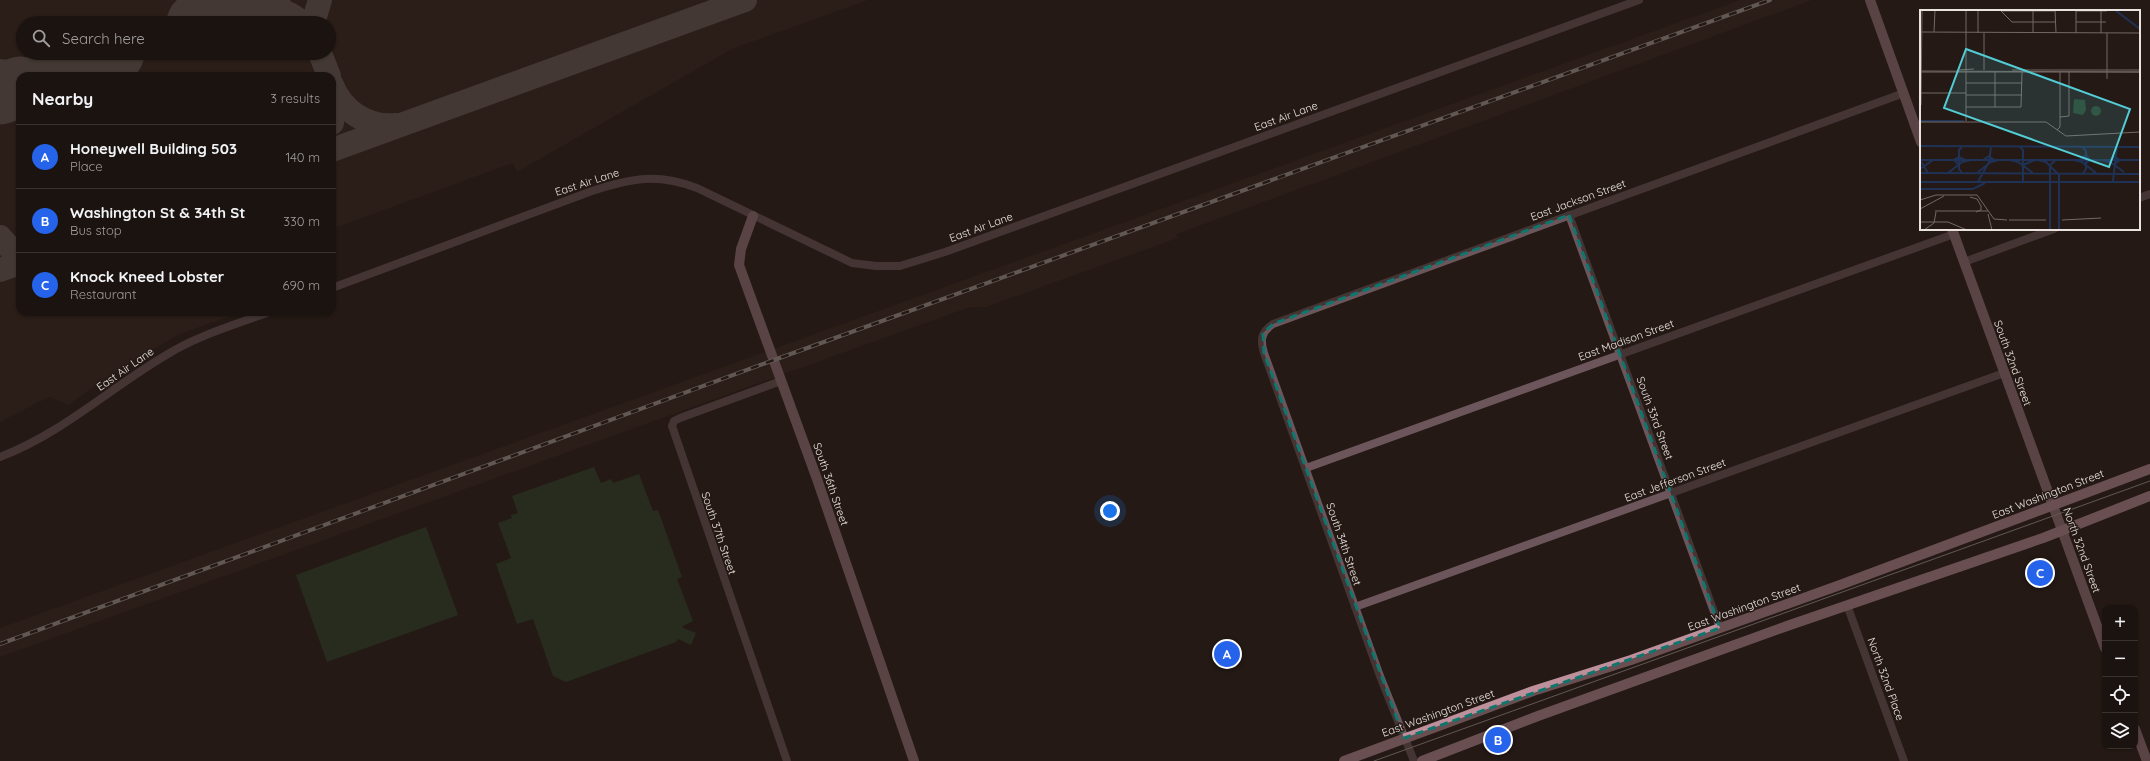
<!DOCTYPE html>
<html lang="en">
<head>
<meta charset="utf-8">
<style>
  :root { --surface:#1b130f; --page:#28201d; --text:#f1f3f6; --muted:#a09e9e; --line:#39322f; --accent:#2563eb }
  body { margin:0; font-family:Quicksand,sans-serif; background:var(--page); color:var(--text) }
  .controls { position:absolute; right:12px; bottom:12px; display:grid; overflow:hidden; border-radius:8px; box-shadow:0 1px 3px #0004 }
  .controls button { width:36px; height:36px; display:grid; place-items:center; padding:0; border:0; border-bottom:1px solid var(--line); background:var(--surface); color:var(--text); font:20px sans-serif }
  .you { position:absolute; left:1110px; top:511px; width:14px; height:14px; margin:-10px; border:3px solid #fff; border-radius:50%; background:#1a73e8; box-shadow:0 0 0 6px #1a73e833 }
  .badge { display:grid; place-items:center; width:26px; height:26px; border-radius:50%; background:var(--accent); color:#fff; font-size:13px; font-weight:700 }
  .pin { position:absolute; translate:-50% -50%; border:2px solid #fff; box-shadow:0 1px 4px #0006 }
  .list { margin:0; padding:0; list-style:none }
  h2 { display:flex; justify-content:space-between; align-items:center; height:52px; margin:0; padding:0 16px; font-size:17px }
  h2 small { font-size:13px; font-weight:400; color:var(--muted) }
  .list li { display:grid; grid-template-columns:26px 1fr auto; gap:12px; align-items:center; box-sizing:border-box; height:64px; padding:0 16px; border-top:1px solid var(--line) }
  .list b { display:block; font-size:15px; white-space:nowrap }
  .list p { margin:0; font-size:13px; white-space:nowrap; color:var(--muted) }
  .list em { font-size:13px; font-style:normal; color:var(--muted) }
  .icon { flex:none; width:22px; height:22px; fill:none; stroke:currentColor; stroke-width:2; stroke-linecap:round; stroke-linejoin:round }
  .map { position:relative; flex:none; width:2150px; height:761px; overflow:hidden }
  .search { position:absolute; background:var(--surface); box-shadow:0 1px 3px #0004; left:16px; top:16px; width:320px; height:44px; display:flex; align-items:center; gap:10px; box-sizing:border-box; padding:0 14px; border-radius:22px; color:var(--muted); font-size:15px }
  .panel { position:absolute; background:var(--surface); box-shadow:0 1px 3px #0004; left:16px; top:72px; width:320px; height:244px; border-radius:12px }
  .map>svg:first-child { display:block }
  .built { fill:#33221b; fill-rule:evenodd }
  .green { fill:#2b442c }
  .lines { fill:none; stroke-linecap:round; stroke-linejoin:round }
  .taxiway { stroke:#685e5a; stroke-width:24 }
  .runway { stroke:#685e5a; stroke-width:61 }
  .street { stroke:#6c565c; stroke-width:8 }
  .secondary { stroke:#9a7680; stroke-width:10 }
  .primary { stroke:#bd909c; stroke-width:10 }
  .tram { stroke:#ada4a0; stroke-width:1 }
  .rail-casing { stroke:#ada4a0; stroke-width:4 }
  .rail { stroke:#241914; stroke-width:2.5; stroke-dasharray:8; stroke-linecap:butt }
  .marked { fill:none; stroke:#0f766e; stroke-width:3; stroke-dasharray:8 5; stroke-linejoin:round }
  .labels { text-anchor:middle; dominant-baseline:central; stroke-width:3; stroke-linejoin:round; paint-order:stroke }
  .street-label { font-size:11px; fill:#eae2df; stroke:#241914 }
  .inset-river { fill:none; stroke:#1f3255; stroke-width:2 }
  .inset-road { fill:none; stroke:#736965; stroke-width:1 }
  .view { fill:#52ccd5; fill-opacity:0.15; stroke:#52ccd5; stroke-width:2 }
  .inset-edge { fill:none; stroke:#eae2df; stroke-width:2 }
</style>
</head>
<body>
<div class="map">
<svg width="2150" height="761" viewBox="0 0 2150 761">
  <rect width="100%" height="100%" fill="#241914"/>
  <!-- built -->
  <g class="built">
    <path d="M0,0H868L732,49L517,172L513,163L332,229V76H20V312H242L180,334L125,365L68,405L49,397L0,422ZM23,23H329V53H23Z"/>
    <polygon points="1740,0 1812,0 1185,231 1176,235 1178,238 986,307 970,307 0,657 0,628"/>
  </g>
  <!-- green -->
  <g class="green">
    <polygon points="594,467 601,483 611,479 613,483 639,474 653,511 658,510 682,577 677,579 693,621 683,626 683,628 696,633 691,645 678,639 676,642 566,682 553,676 533,619 517,624 496,564 511,558 498,523 512,518 511,515 518,513 512,496"/>
    <polygon points="426,527 458,615 327,662 296,575"/>
  </g>
  <g class="lines">
    <!-- taxiway -->
    <g class="taxiway">
      <path d="M240,7C263,5 285,7 302,23"/>
      <polyline points="313,23 320,0"/>
      <polyline points="320,53 329,76"/>
      <path d="M0,71C34,79 78,64 110,54"/>
      <path d="M332,85C342,111 368,128 396,125"/>
      <polyline points="0,96 11,90"/>
      <polyline points="332,123 335,103 333,88"/>
      <polyline points="332,150 745,0"/>
      <polyline points="0,237 9,247 20,253"/>
      <polyline points="0,270 20,263"/>
    </g>
    <!-- runway -->
    <g class="runway">
      <polyline points="197,23 260,0"/>
      <polyline points="51,76 114,53"/>
      <polyline points="0,94 20,87"/>
    </g>
    <!-- street -->
    <g class="street">
      <polyline points="2139,198 2150,194"/>
      <polyline points="1569,215 1720,628"/>
      <polyline points="1964,262 2054,229"/>
      <path d="M332,288L592,191C632,178 657,173 697,188L852,263L876,266H900L945,252L1639,0"/>
      <polyline points="781,381 680,418 674,421 672,426 787,761"/>
      <path d="M0,457C63,433 111,387 168,354C199,335 235,325 269,312"/>
      <polyline points="1306,468 1954,234"/>
      <polyline points="1847,605 1904,761"/>
      <polyline points="1355,607 2004,373"/>
      <path d="M1414,761L1380,676L1264,353C1260,340 1261,332 1273,324L1904,93"/>
    </g>
    <!-- secondary -->
    <g class="secondary">
      <polyline points="1870,0 1921,142"/>
      <polyline points="753,216 741,249 739,265 817,479 914,761"/>
      <polyline points="1952,229 2105,648"/>
      <polyline points="2135,729 2147,761"/>
    </g>
    <!-- primary -->
    <g class="primary">
      <polyline points="1344,761 1533,691 1631,660 1840,585 2150,469"/>
      <polyline points="1422,761 1538,716 1787,626 2043,538 2150,496"/>
    </g>
    <!-- tram -->
    <polyline class="tram" points="1374,761 2150,481"/>
    <!-- rail casing -->
    <g class="rail-casing">
      <polyline id="rail" points="0,644 774,360 1770,0"/>
    </g>
    <!-- rail -->
    <use href="#rail" class="rail"/>
  </g>
  <!-- marked area -->
  <path d="M0 0H2150V761H0ZM1569,215L1720,628L1404,738L1264,353L1263,333L1273,324Z" fill="#241914" fill-opacity=".55" fill-rule="evenodd"/>
  <path class="marked" d="M1569,215L1720,628L1404,738L1264,353L1263,333L1273,324Z"/>
  <g class="labels">
    <!-- street labels -->
    <g class="street-label">
      <text transform="translate(1286 116) rotate(-20)">East Air Lane</text>
      <text transform="translate(587 182) rotate(-18)">East Air Lane</text>
      <text transform="translate(1578 200) rotate(-20)">East Jackson Street</text>
      <text transform="translate(981 227) rotate(-20)">East Air Lane</text>
      <text transform="translate(1626 340) rotate(-20)">East Madison Street</text>
      <text transform="translate(2013 363) rotate(70)">South 32nd Street</text>
      <text transform="translate(125 369) rotate(-35)">East Air Lane</text>
      <text transform="translate(1655 418) rotate(70)">South 33rd Street</text>
      <text transform="translate(1675 480) rotate(-20)">East Jefferson Street</text>
      <text transform="translate(831 484) rotate(71)">South 36th Street</text>
      <text transform="translate(2048 494) rotate(-21)">East Washington Street</text>
      <text transform="translate(719 533) rotate(71)">South 37th Street</text>
      <text transform="translate(1344 544) rotate(71)">South 34th Street</text>
      <text transform="translate(2082 550) rotate(70)">North 32nd Street</text>
      <text transform="translate(1744 607) rotate(-20)">East Washington Street</text>
      <text transform="translate(1886 679) rotate(70)">North 32nd Place</text>
      <text transform="translate(1438 713) rotate(-20)">East Washington Street</text>
    </g>
  </g>
  <!-- overview -->
  <g transform="translate(1920 10)">
    <rect width="220" height="220" fill="#241914"/>
    <path d="M154,89L165,90L166,100L163,105L153,103ZM171 101a5 5 0 1 1 10 0a5 5 0 1 1-10 0Z" fill="#2b442c"/>
    <path class="inset-river" d="M195,0L220,19M0,111H44M0,136L220,137M42,137L39,140V159L42,163M100,137L103,140V172M162,137L166,141V159L163,163M0,150L8,163M0,150H220M63,150L69,146L74,150M90,150L98,152L113,163M118,150L126,152L139,165V220M154,150L162,152L176,163M160,150L166,145L170,150L166,153M182,150L190,152L204,162M190,150L195,147L200,150L195,154M38,154L34,150L39,147L45,150M103,155L115,150M0,159L13,150M58,162L71,152L79,150M0,163L220,164M28,163L42,152L51,150M193,171L197,137M0,172H220M58,172L69,152L71,137M0,179H53L65,173M130,220V155L136,150"/>
    <path class="inset-road" d="M46,0V111M58,0V23M80,0L92,12H135M113,0V23M135,0L136,23M81,1H135M156,1H187M156,12H186M0,22L220,23M14,22L15,0M64,23V60M156,23V0M181,23V0M187,23V69M38,60L54,59M92,60H220M0,61L220,62M0,62H220M75,62V97M46,73H102M1,83H46M46,85H102M1,95L2,0M46,97H101L102,62M140,107L149,106V62M0,112H126L146,126L220,122M137,120L140,117V62M50,187L57,189L61,196V200L56,202M0,190L16,185H57L74,209L87,210M0,199L24,186M15,201H68M68,204L72,220M89,210H126M142,210L181,208M0,212H28L47,220M4,220L14,213L16,202"/>
    <path class="view" d="M46,39L210,99L189,157L24,98Z"/>
    <rect width="220" height="220" class="inset-edge"/>
  </g>
</svg>
<div class="controls">
<button>+</button>
<button>−</button>
<button><svg class="icon" aria-label="locate" viewBox="0 0 24 24"><circle cx="12" cy="12" r="6"/><path d="M12 2v4M12 18v4M2 12h4M18 12h4"/></svg></button>
<button><svg class="icon" aria-label="layers" viewBox="0 0 24 24"><path d="M12 4l9 5-9 5-9-5zM3 14l9 5 9-5"/></svg></button>
</div>
<div class="you"></div>
<div class="pin badge" style="left:1227px;top:654px">A</div>
<div class="pin badge" style="left:1498px;top:740px">B</div>
<div class="pin badge" style="left:2040px;top:573px">C</div>
<div class="search"><svg class="icon" aria-label="search" viewBox="0 0 24 24"><circle cx="10" cy="10" r="6"/><path d="M15 15l6 6"/></svg>Search here</div>
<section class="panel">
<h2>Nearby<small>3 results</small></h2>
<ul class="list">
<li><span class="badge">A</span><div><b>Honeywell Building 503</b><p>Place</p></div><em>140 m</em></li>
<li><span class="badge">B</span><div><b>Washington St &amp; 34th St</b><p>Bus stop</p></div><em>330 m</em></li>
<li><span class="badge">C</span><div><b>Knock Kneed Lobster</b><p>Restaurant</p></div><em>690 m</em></li>
</ul>
</section>
</div>
</body>
</html>
